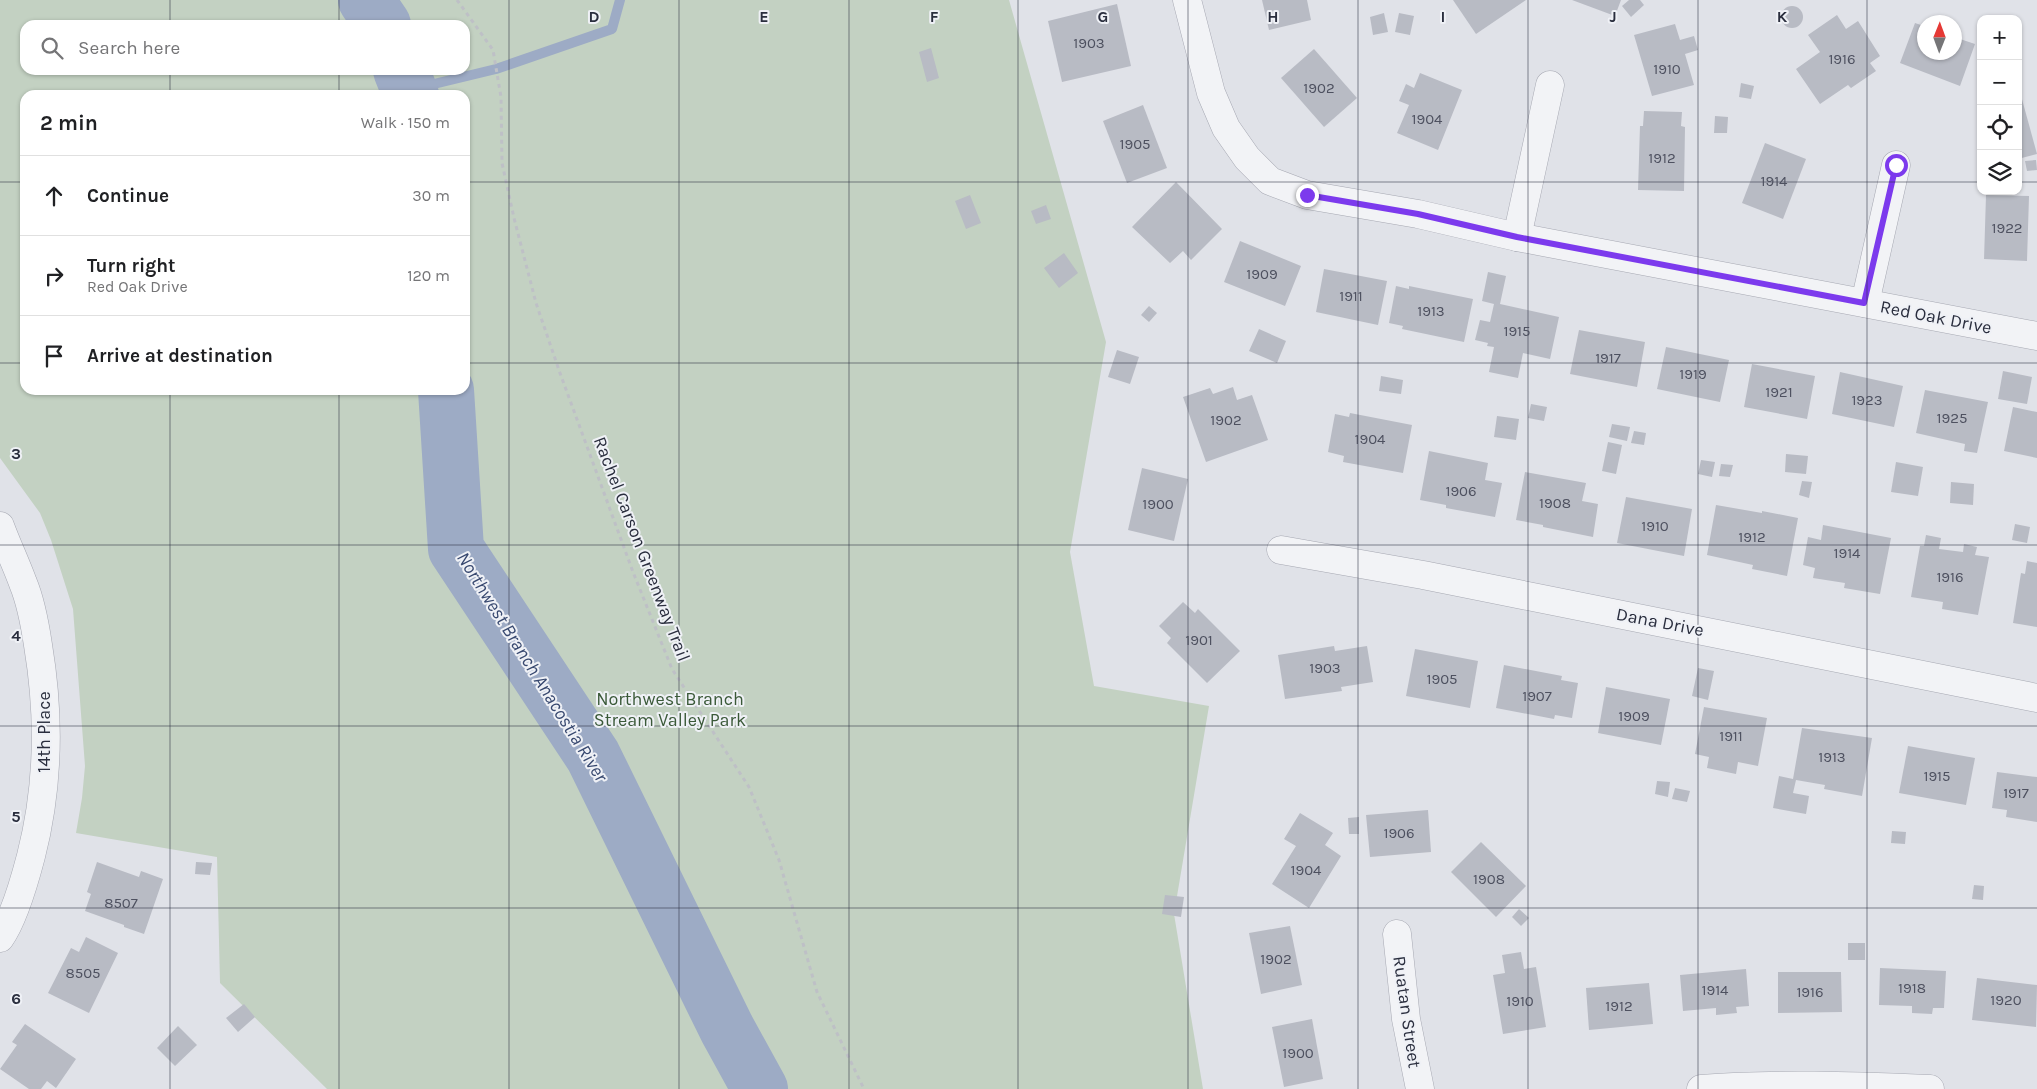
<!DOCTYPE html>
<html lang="en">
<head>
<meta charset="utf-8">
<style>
  :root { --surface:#fff; --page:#f6f6f6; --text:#202124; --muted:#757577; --line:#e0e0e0 }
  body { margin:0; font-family:Karla,sans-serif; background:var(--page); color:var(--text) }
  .controls { position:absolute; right:15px; top:15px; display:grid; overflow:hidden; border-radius:10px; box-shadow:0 1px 4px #0004 }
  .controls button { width:45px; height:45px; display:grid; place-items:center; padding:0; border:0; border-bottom:1px solid var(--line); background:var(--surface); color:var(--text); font:25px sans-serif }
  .compass { position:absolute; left:1917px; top:15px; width:45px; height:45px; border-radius:50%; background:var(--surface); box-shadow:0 1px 4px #0004; rotate:1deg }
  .stop { position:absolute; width:15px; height:15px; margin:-11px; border:4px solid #7c3aed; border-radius:50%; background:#fff }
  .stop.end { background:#7c3aed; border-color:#fff; box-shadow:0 1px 5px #0008 }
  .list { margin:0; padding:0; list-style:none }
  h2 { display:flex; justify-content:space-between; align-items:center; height:65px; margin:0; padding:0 20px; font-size:21px }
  h2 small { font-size:16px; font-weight:400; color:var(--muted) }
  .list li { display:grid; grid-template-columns:32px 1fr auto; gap:15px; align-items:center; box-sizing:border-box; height:80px; padding:0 20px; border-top:1px solid var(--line) }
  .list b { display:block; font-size:19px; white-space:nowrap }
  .list p { margin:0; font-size:16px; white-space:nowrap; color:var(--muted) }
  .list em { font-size:16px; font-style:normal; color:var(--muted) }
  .icon { flex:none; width:28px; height:28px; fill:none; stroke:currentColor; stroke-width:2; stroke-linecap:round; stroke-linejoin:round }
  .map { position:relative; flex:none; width:2037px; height:1089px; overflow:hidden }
  .search { position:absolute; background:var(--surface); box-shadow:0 1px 4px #0004; left:20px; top:20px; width:450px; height:55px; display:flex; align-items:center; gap:12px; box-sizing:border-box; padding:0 18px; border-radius:15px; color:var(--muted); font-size:19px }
  .panel { position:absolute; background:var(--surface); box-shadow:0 1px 4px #0004; left:20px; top:90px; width:450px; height:305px; border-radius:15px }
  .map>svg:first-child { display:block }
  .green { fill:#c3d1c2; fill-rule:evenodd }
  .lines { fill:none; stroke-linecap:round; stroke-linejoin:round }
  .stream { stroke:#9dabc5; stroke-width:10 }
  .river { stroke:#9dabc5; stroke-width:56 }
  .building { fill:#b8bbc4 }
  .minor-casing { stroke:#a6a8b2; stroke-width:29 }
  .path { stroke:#bec0c6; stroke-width:3; stroke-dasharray:4 4; stroke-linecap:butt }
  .minor { stroke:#f2f3f6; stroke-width:28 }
  .route { stroke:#7c3aed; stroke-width:6 }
  .grid { fill:none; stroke:#2a2e3e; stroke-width:1; stroke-opacity:0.55 }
  .labels { text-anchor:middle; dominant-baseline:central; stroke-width:4; stroke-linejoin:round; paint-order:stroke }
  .number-label { font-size:15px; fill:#4e5160 }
  .street-label { font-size:18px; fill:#2a2e3e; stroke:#eff1f6 }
  .park-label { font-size:18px; fill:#3a5938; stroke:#eff1f6 }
  .water-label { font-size:19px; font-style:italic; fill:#37486f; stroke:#eff1f6 }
  .grid-label { font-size:16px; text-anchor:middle; font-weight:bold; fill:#2a2e3e; stroke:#eff1f6; stroke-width:4; stroke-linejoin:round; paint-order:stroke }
</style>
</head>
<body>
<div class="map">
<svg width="2037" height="1089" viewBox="0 0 2037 1089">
  <rect width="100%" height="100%" fill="#e0e2e8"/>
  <!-- green -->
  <path class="green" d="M0,0H1009L1106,342L1070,552L1094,686L1209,706L1174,914L1203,1089H327L220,983L217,857L76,833L82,798L85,766L73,609L51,540L40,513L0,458ZM25,25H465V70H25ZM25,95H465V390H25Z"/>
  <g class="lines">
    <!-- stream -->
    <polyline class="stream" points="409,90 496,69 612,29 620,0"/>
    <!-- river -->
    <g class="river">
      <polyline points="366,0 383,25"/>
      <polyline points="401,70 411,95"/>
      <polyline points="446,390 456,549 593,756 727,1029 760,1089"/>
    </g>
  </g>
  <!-- building -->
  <g class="building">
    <polygon points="1262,0 1307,0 1311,20 1269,30"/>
    <polygon points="1453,0 1526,0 1476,34"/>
    <polygon points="1572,0 1621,0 1615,16"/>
    <polygon points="1629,0 1640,0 1644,5 1631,17 1622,6"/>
    <polygon points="1117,4 1131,66 1062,82 1048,21"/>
    <circle cx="1792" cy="17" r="11"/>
    <polygon points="1384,13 1388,32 1373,35 1370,17"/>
    <polygon points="1399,13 1414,16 1410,35 1395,32"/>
    <polygon points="1837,15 1846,29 1858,21 1880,56 1870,63 1876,71 1851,88 1848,85 1820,104 1796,69 1820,52 1808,35"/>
    <polygon points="1915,23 1924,26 1924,52 1954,52 1954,37 1975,44 1960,86 1900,63"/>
    <polygon points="1675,24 1680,40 1694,36 1698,50 1685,54 1694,85 1652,96 1634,35"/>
    <polygon points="931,48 939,78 927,82 919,52"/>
    <polygon points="1314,49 1357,98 1324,127 1281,78"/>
    <polygon points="1420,73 1462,90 1438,150 1397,133 1409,105 1399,101 1406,84 1414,88"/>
    <polygon points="1741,83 1754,86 1751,99 1739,97"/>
    <polygon points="2020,92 2037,154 2018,159 2018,93"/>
    <polygon points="1143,105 1167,168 1127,183 1103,121"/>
    <polygon points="1644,111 1682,112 1681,126 1685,127 1684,191 1638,190 1640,126 1643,126"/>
    <polygon points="1715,116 1728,117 1727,133 1714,133"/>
    <polygon points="1765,143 1806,159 1783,219 1742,203"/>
    <polygon points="2036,160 2037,170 2027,171 2025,161"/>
    <polygon points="1176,182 1222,229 1191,260 1183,251 1170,263 1132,227"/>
    <polygon points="970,195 981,223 966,229 955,201"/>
    <polygon points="1986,195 2029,196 2027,261 1984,259"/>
    <polygon points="1046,205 1051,219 1036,224 1031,211"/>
    <polygon points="1240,241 1301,266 1285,306 1224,282"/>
    <polygon points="1064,253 1078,273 1059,288 1044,268"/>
    <polygon points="1324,269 1387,281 1378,325 1316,312"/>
    <polygon points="1488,272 1506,276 1500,304 1559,317 1550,359 1523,353 1518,378 1489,372 1494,347 1487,346 1488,343 1475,340 1480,320 1490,322 1494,304 1482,301"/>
    <polygon points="1396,286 1409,289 1409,286 1473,299 1464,342 1402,329 1403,326 1389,323"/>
    <polygon points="1149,306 1157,313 1149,322 1141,315"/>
    <polygon points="1259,329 1286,341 1277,363 1249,351"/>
    <polygon points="1579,330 1645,342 1637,387 1570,374"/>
    <polygon points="1666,347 1729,360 1720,402 1657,389"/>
    <polygon points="1117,350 1139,357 1130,384 1108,377"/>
    <polygon points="1752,364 1815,376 1807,419 1744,407"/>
    <polygon points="2003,371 2032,377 2027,404 1998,399"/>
    <polygon points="1840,372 1903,386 1894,427 1832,414"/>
    <polygon points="1381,376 1403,380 1401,394 1379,391"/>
    <polygon points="1233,387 1237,400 1252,395 1268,440 1206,462 1183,397 1210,388 1213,394"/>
    <polygon points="1925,390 1988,402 1977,453 1964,451 1965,444 1916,433"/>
    <polygon points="1531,404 1547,407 1544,421 1528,418"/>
    <polygon points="2013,407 2037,412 2037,458 2004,451"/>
    <polygon points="1350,413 1412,425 1403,473 1343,462 1344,456 1328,452 1335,414 1349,417"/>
    <polygon points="1497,416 1519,419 1516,440 1494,437"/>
    <polygon points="1612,424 1630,427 1627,441 1609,437"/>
    <polygon points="1634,431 1646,433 1644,445 1631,443"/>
    <polygon points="1608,442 1622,445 1616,474 1602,471"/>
    <polygon points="1429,451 1488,463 1485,480 1502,483 1495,517 1446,508 1446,505 1420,500"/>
    <polygon points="1786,454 1808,456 1806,474 1785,472"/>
    <polygon points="1701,460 1715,462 1712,477 1698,474"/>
    <polygon points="1896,462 1923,467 1918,496 1891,492"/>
    <polygon points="1721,464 1733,465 1730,477 1719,476"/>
    <polygon points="1142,468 1188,479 1174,541 1128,530"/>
    <polygon points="1525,472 1586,483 1582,501 1598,504 1593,537 1543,527 1543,525 1516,520"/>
    <polygon points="1802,481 1812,482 1809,498 1799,495"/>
    <polygon points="1951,482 1974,484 1973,505 1950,503"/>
    <polygon points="1626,497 1692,509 1684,556 1617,543"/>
    <polygon points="1716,505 1762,513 1762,511 1798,518 1787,576 1752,569 1753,565 1707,555"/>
    <polygon points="2015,524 2030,527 2027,543 2012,540"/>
    <polygon points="1823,525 1891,538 1880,594 1844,588 1845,583 1813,578 1815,568 1803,565 1808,537 1821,540"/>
    <polygon points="1926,535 1941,538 1939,549 1963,552 1964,544 1977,547 1975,555 1989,557 1978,615 1942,609 1943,602 1911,597 1920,546 1924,546"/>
    <polygon points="2027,561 2037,563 2037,627 2013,623 2021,573 2025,574"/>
    <polygon points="1183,602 1195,613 1198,609 1240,651 1207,683 1167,643 1171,638 1159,626"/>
    <polygon points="1334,646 1335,651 1367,646 1373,682 1341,687 1342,691 1285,699 1278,655"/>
    <polygon points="1415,649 1478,661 1470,708 1406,696"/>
    <polygon points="1504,665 1562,676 1561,680 1578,683 1572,718 1555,715 1554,719 1496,708"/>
    <polygon points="1698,668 1714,671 1708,700 1692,696"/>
    <polygon points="1606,687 1670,699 1661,745 1598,733"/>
    <polygon points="1704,707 1767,718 1758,766 1738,762 1736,774 1707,768 1709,757 1695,754"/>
    <polygon points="1802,728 1872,738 1862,796 1824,789 1825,785 1796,780 1793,793 1809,796 1806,814 1773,808 1779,776 1793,779"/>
    <polygon points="1908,746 1975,758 1966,805 1899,793"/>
    <polygon points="1997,772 2037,777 2037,822 2006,817 2007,810 1992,808"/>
    <polygon points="1657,781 1670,782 1668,797 1655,794"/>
    <polygon points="1675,788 1690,791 1687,802 1672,799"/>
    <polygon points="1428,810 1431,852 1370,857 1366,815"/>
    <polygon points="1300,813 1333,833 1325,845 1341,856 1309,908 1272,884 1296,846 1284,839"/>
    <polygon points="1359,817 1359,834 1349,834 1348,818"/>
    <polygon points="1892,831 1906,832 1905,844 1891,843"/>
    <polygon points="1481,842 1526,886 1496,917 1451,872"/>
    <polygon points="97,862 139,877 141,871 163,879 144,934 124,927 124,925 85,911 91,894 87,892"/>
    <polygon points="196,862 212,863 210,875 195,874"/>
    <polygon points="1974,885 1984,886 1983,900 1972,899"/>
    <polygon points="1165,895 1184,897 1181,917 1162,914"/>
    <polygon points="1519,909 1529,918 1521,926 1512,917"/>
    <polygon points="1290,926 1302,985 1261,994 1249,933"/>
    <polygon points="86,937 118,953 89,1013 48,993 71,948 79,952"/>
    <rect x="1848" y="943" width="17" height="17"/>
    <polygon points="1521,952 1524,969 1536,967 1546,1027 1503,1034 1493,975 1505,973 1502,955"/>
    <polygon points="1880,968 1946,971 1944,1008 1933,1008 1932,1014 1912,1013 1912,1006 1879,1005"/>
    <polygon points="1746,969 1749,1006 1736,1007 1737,1013 1716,1015 1716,1008 1683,1011 1680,975"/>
    <polygon points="1778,972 1841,972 1842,1012 1778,1013"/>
    <polygon points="1977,978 2037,985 2036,1027 1972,1020"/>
    <polygon points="1649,983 1653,1024 1589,1030 1586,988"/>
    <polygon points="244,1004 255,1017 238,1032 226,1018"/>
    <polygon points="1312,1019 1323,1079 1284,1087 1272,1027"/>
    <polygon points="25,1024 76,1059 56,1088 47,1081 41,1089 29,1089 0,1069 17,1045 12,1042"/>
    <polygon points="178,1026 197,1045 175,1066 157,1048"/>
  </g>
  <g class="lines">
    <!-- minor casing -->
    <g class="minor-casing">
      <g id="minor">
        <polyline points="1187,0 1211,93 1226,128 1247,158 1270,181 1307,195 1418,214 1517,237 2037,336"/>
        <polyline points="1517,237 1550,85"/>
        <polyline points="1865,303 1896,165"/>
        <path d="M0,526C7,545 16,564 23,583C31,602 35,625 38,645C50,717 49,786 31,856C25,879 13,920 0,938"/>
        <polyline points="1281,550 1423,575 2037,698"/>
        <polyline points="1397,934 1406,1019 1420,1089"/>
        <path d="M1701,1089C1777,1083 1853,1086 1930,1089"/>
      </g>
    </g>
    <!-- path -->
    <polyline class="path" points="457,0 493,50 501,97 502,163 514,218 536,303 560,373 633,572 672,669 749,787 779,860 817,992 864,1089"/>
    <!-- minor -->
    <use href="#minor" class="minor"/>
  </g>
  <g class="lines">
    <!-- route -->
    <polyline class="route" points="1307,195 1418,214 1517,237 1864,303 1896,165"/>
  </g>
  <!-- grid -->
  <path class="grid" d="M170,0V25M339,0V25M509,0V1089M679,0V1089M849,0V1089M1018,0V1089M1188,0V1089M1358,0V1089M1528,0V1089M1698,0V1089M1867,0V1089M170,70V95M339,70V95M0,182H25M465,182H1981M2018,182H2037M0,363H25M465,363H2037M170,390V1089M339,390V1089M0,545H2037M0,726H2037M0,908H2037"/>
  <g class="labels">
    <!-- number labels -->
    <g class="number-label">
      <text x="1089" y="43">1903</text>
      <text x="1842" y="59">1916</text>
      <text x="1667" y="69">1910</text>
      <text x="1319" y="88">1902</text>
      <text x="1427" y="119">1904</text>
      <text x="1135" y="144">1905</text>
      <text x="1662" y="158">1912</text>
      <text x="1774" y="181">1914</text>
      <text x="2007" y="228">1922</text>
      <text x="1262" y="274">1909</text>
      <text x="1351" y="296">1911</text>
      <text x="1431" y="311">1913</text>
      <text x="1517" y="331">1915</text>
      <text x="1608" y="358">1917</text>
      <text x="1693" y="374">1919</text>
      <text x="1779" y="392">1921</text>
      <text x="1867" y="400">1923</text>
      <text x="1952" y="418">1925</text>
      <text x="1226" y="420">1902</text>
      <text x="1370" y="439">1904</text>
      <text x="1461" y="491">1906</text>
      <text x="1555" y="503">1908</text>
      <text x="1158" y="504">1900</text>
      <text x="1655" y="526">1910</text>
      <text x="1752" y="537">1912</text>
      <text x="1847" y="553">1914</text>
      <text x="1950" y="577">1916</text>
      <text x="1199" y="640">1901</text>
      <text x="1325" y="668">1903</text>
      <text x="1442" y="679">1905</text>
      <text x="1537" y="696">1907</text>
      <text x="1634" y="716">1909</text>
      <text x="1731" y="736">1911</text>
      <text x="1832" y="757">1913</text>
      <text x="1937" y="776">1915</text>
      <text x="2016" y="793">1917</text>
      <text x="1399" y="833">1906</text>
      <text x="1306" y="870">1904</text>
      <text x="1489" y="879">1908</text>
      <text x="121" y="903">8507</text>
      <text x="1276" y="959">1902</text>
      <text x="83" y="973">8505</text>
      <text x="1912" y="988">1918</text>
      <text x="1715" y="990">1914</text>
      <text x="1810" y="992">1916</text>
      <text x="2006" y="1000">1920</text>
      <text x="1520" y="1001">1910</text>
      <text x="1619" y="1006">1912</text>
      <text x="1298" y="1053">1900</text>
    </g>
    <!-- street labels -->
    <g class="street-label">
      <text transform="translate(1936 317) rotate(11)">Red Oak Drive</text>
      <text transform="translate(642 549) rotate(69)">Rachel Carson Greenway Trail</text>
      <text transform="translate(1660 622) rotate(11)">Dana Drive</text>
      <text transform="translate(44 732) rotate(-90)">14th Place</text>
      <text transform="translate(1407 1012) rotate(82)">Ruatan Street</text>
    </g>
    <!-- park labels -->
    <g class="park-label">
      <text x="670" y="699">Northwest Branch<tspan x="670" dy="21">Stream Valley Park</tspan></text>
    </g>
    <!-- water labels -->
    <g class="water-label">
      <text transform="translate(532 667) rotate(58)">Northwest Branch Anacostia River</text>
    </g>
  </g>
  <g class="grid-label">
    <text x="594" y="22">D</text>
    <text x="764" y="22">E</text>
    <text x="934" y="22">F</text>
    <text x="1103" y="22">G</text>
    <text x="1273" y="22">H</text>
    <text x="1443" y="22">I</text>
    <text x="1613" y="22">J</text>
    <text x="1782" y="22">K</text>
    <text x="16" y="459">3</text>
    <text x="16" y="641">4</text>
    <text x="16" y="822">5</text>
    <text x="16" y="1004">6</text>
  </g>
</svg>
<div class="controls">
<button>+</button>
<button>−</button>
<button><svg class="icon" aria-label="locate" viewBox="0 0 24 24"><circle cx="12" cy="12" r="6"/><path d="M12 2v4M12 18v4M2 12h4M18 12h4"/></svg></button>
<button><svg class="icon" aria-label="layers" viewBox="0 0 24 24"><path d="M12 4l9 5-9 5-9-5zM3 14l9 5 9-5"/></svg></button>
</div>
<svg class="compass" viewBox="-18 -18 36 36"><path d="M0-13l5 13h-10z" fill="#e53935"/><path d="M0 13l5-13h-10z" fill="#757577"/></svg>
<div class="stop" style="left:1896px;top:165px"></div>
<div class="stop end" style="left:1307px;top:195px"></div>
<div class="search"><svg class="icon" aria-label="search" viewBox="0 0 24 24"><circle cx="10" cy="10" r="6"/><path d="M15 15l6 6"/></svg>Search here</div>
<section class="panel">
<h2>2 min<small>Walk · 150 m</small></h2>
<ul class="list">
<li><svg class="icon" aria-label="ahead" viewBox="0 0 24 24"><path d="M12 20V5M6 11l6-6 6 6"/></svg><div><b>Continue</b></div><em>30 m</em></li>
<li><svg class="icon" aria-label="right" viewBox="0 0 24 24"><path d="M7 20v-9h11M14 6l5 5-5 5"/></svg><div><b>Turn right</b><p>Red Oak Drive</p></div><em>120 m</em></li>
<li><svg class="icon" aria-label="arrive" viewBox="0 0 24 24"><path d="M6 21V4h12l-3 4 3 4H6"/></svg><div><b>Arrive at destination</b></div></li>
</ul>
</section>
</div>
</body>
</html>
